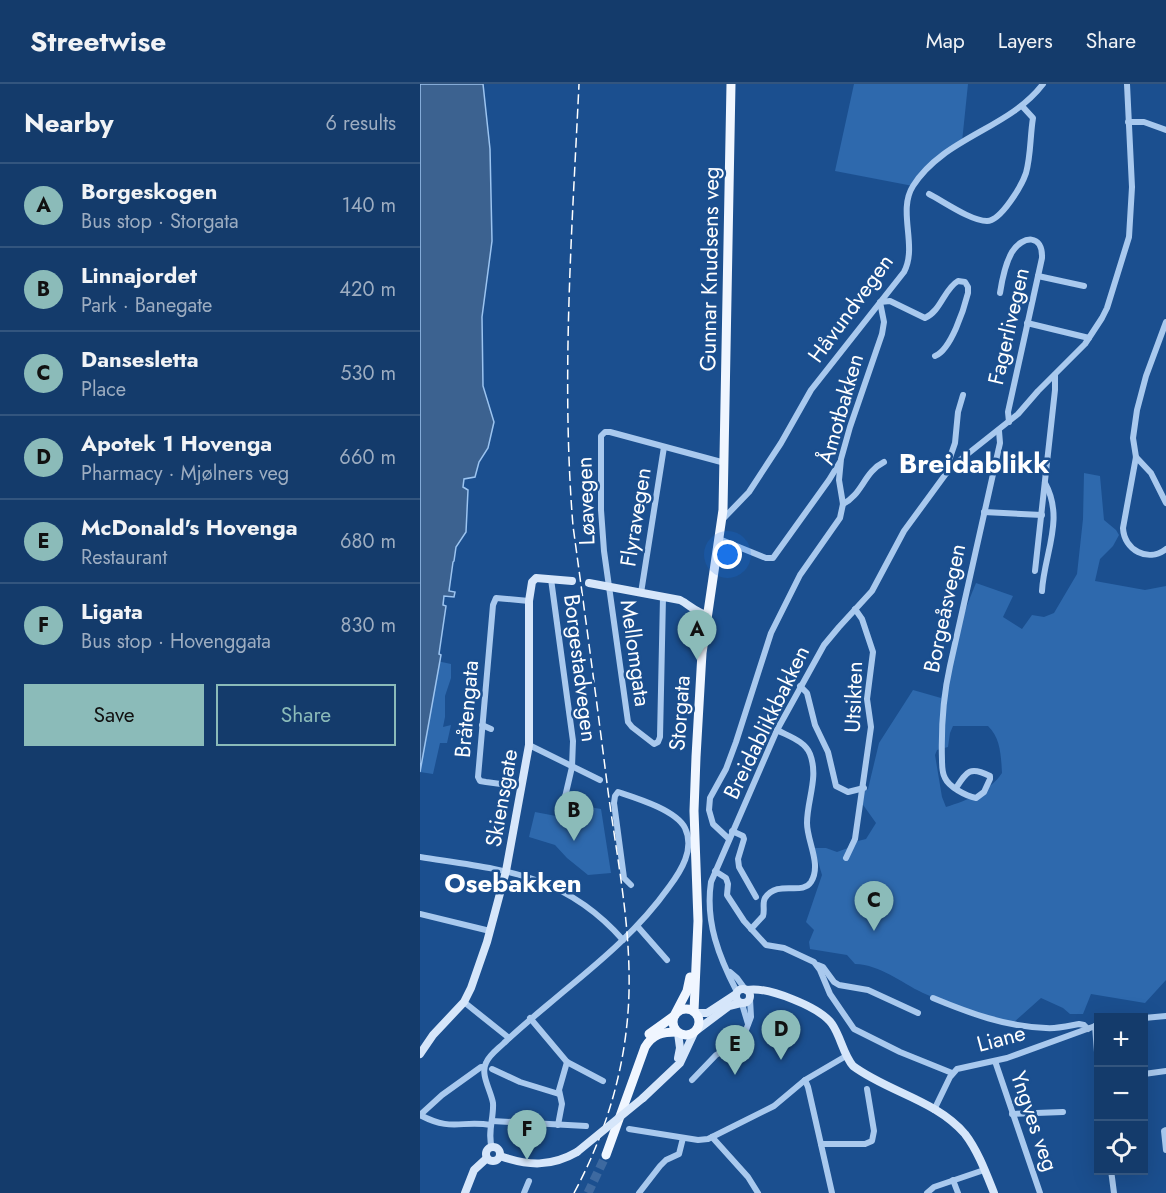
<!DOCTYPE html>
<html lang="en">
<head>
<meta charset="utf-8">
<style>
  :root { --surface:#143b6b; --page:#214673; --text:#f1f3f6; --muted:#9dadc1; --line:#33557e; --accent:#8bbbb9 }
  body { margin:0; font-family:Jost,sans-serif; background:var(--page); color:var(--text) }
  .controls { position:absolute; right:18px; bottom:18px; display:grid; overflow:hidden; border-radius:0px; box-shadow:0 6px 24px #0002 }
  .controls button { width:54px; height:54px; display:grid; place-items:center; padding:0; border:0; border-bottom:2px solid var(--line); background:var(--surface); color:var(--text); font:30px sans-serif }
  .you { position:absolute; left:308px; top:471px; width:21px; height:21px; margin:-15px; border:4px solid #fff; border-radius:50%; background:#1a73e8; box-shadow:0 0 0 9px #1a73e833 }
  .badge { display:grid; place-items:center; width:39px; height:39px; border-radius:50%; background:var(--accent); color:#111; font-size:20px; font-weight:700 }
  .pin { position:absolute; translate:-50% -50px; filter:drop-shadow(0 2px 3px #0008) }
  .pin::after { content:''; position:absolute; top:32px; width:21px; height:18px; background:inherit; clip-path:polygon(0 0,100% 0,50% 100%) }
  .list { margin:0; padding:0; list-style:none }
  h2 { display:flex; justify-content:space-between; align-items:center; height:78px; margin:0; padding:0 24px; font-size:26px }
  h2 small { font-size:20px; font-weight:400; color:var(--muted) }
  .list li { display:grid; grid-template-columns:39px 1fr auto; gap:18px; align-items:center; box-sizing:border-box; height:84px; padding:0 24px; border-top:2px solid var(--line) }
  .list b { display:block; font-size:22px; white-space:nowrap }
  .list p { margin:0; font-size:20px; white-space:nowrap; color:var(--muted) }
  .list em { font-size:20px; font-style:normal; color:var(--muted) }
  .actions { display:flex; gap:12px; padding:18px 24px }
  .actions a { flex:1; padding:14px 0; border:2px solid var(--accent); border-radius:0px; text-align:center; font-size:21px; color:var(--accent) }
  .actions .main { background:var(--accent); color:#111 }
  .icon { flex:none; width:33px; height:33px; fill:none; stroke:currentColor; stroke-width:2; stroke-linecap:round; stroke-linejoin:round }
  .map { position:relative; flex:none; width:746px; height:1109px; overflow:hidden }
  header { display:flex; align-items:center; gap:36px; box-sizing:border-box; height:84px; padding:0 30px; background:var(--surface); border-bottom:2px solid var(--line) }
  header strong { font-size:28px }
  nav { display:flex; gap:33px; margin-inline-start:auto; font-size:21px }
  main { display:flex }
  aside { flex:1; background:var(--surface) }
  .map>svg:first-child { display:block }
  .green { fill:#2e69ad; fill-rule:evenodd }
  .water { fill:#3c6290; stroke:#9cc4f0; stroke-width:1.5 }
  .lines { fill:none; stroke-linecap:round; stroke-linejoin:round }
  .primary-tunnel { stroke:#3d69a0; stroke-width:9; stroke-dasharray:9 4.5; stroke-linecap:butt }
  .street { stroke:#a9c9ee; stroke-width:6 }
  .secondary { stroke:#d6e6fa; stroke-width:8 }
  .primary { stroke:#f0f6ff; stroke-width:9 }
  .rail { stroke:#fff; stroke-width:1.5; stroke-dasharray:10 4.5; stroke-linecap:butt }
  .secondary-bridge { stroke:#d6e6fa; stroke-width:8 }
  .labels { text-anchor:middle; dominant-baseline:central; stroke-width:5; stroke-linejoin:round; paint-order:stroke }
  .street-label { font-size:22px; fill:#fff; stroke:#1b4f8f }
  .quarter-label { font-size:26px; font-weight:bold; fill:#fff; stroke:#1b4f8f }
  .district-label { font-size:28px; font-weight:bold; fill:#fff; stroke:#1b4f8f }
</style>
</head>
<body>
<header>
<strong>Streetwise</strong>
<nav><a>Map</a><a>Layers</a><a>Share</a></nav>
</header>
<main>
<aside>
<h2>Nearby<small>6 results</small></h2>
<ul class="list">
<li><span class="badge">A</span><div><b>Borgeskogen</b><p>Bus stop · Storgata</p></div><em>140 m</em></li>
<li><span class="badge">B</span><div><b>Linnajordet</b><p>Park · Banegate</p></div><em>420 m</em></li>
<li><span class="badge">C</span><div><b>Dansesletta</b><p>Place</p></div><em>530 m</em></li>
<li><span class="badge">D</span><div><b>Apotek 1 Hovenga</b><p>Pharmacy · Mjølners veg</p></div><em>660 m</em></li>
<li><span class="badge">E</span><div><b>McDonald's Hovenga</b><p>Restaurant</p></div><em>680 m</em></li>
<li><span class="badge">F</span><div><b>Ligata</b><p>Bus stop · Hovenggata</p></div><em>830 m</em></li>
</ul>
<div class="actions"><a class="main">Save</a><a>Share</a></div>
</aside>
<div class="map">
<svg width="746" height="1109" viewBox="0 0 746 1109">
  <rect width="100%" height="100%" fill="#1b4f8f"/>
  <!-- green -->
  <g class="green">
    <polygon points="434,0 548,0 542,58 521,71 493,102 415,87"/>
    <path d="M664,389L680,392L684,436L696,446L699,451L693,462L680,475L675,497L725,506L746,502V896L725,919L671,910L663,930H650L643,924L621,914L593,939C563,931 532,922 503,909C480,898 461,881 435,880L427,871L390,865L389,858L394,846L386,838L402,791L394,764H406L417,768L428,764L430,759L446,755L456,739L441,718L442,709L448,705L459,659L493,606L521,614C530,575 540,536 556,499L593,512L583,533L602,545L612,531L624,533L634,529L657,490L663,435ZM533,642H568C581,654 581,673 582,689C569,708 548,716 526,723L522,713L515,671L517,666L528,663L530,649Z"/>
    <polygon points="17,577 31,580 31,594 25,612 25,633 23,643 31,641 27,659 20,659 13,690 0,688 0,681"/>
    <polygon points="139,718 181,725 191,789 168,791 147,774 135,761 109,753 115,728 136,732"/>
  </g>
  <!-- water -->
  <polygon class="water" points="0,0 63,0 70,65 72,157 62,233 63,302 74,338 68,364 59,378 55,393 44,395 43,403 48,406 46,448 36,463 34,477 33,478 29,507 35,508 34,513 24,512 23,521 26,522 19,570 21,571 0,688"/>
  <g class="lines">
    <!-- primary-tunnel -->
    <polyline class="primary-tunnel" points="168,1109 186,1071"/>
    <!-- street -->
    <g class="street">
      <polyline points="708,38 724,38 746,46"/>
      <path d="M509,110C523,117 551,137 567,137C581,137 602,101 606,89C611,71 610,52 613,34L602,22"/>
      <polyline points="618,192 664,202"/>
      <path d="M580,209C582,196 585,180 592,168C603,151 623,150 622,174L588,328L589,338"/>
      <path d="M746,238L726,292L717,326L713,354L716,373L703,444C704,466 728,479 746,465"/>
      <polyline points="607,239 669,254"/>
      <polyline points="716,373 731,389 746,419"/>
      <polyline points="525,388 535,359 538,328 543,311"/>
      <path d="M423,420C442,411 444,388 464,378"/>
      <polyline points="564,428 622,431"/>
      <path d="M302,436L329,408L361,359L391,306L484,188C498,162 477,127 493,102C524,53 589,45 623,0"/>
      <polyline points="299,455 346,474 353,474 409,396 420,378"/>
      <polyline points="615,487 635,306 635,291"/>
      <polyline points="131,495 153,657 152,683 145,713"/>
      <path d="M622,507C624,470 645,435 625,399"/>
      <polyline points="221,509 244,363"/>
      <polyline points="243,513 240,653 238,658 234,660 212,643 208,638 184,467 181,426 181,352 185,348 190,348 305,379"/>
      <polyline points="380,602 387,609 395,641 408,668 416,702 428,708 444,704"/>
      <polyline points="62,641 71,645"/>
      <polyline points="109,661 180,696"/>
      <polyline points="102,703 66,698 60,697 58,693 73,521 76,514 109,517"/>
      <path d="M536,704C547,687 550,682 570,692V695L564,708L556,714C546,712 529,703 525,694C522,689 522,682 522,676C521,643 523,613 530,582L580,359L579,347"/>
      <polyline points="312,747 323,752 324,755 318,775 319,783 336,813"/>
      <path d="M309,755L293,740L289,726L290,714L306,685L316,658L351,549L380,491L420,434L423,420L419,396L421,375L430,343L462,250L464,238L460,218L470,217L505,234C521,227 524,205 538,197L545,198L548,203V209C544,225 531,266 515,272"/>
      <path d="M0,773C83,786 144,789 203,856"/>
      <polyline points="426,774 435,755 451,643 447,615 453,568 442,535 435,525"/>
      <polyline points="295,787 306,794 308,800 307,811 324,837 346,861 364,864 394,878 400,886 410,910 434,945 480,968 532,989"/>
      <polyline points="0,830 70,847"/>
      <polyline points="218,843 247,876"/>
      <path d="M331,845L343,832C345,826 342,819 345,814C358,795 382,812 391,798C402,780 387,758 387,739C387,716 399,693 390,670C385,657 368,652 357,646"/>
      <polyline points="398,881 403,883 414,898 419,901 448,906 498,929"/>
      <polyline points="310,888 317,894 325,905"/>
      <path d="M317,908C299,873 285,838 291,798L357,646L404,561L419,543L452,507L484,447L525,391L540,376L598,330L618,307L665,260L682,234L687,224L709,153L712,103L707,0"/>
      <path d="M513,914C549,929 587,943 626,944C637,945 648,942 659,940L664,941L668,945"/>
      <polyline points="44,918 89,954"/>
      <polyline points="322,920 328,940"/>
      <polyline points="110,934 147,978 183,997"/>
      <polyline points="724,934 746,932"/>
      <polyline points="675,942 678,981"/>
      <polyline points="575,977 620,1109"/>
      <polyline points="72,985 100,998 139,1010"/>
      <polyline points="724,990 746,987"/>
      <polyline points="272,996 296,971 317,959 323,954 331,933 330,915"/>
      <polyline points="385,996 388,1003 412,1109"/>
      <polyline points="514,1026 530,993 537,985 587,974 678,941"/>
      <polyline points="592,1030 643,1028"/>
      <polyline points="0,1031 22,1011 61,983 64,983"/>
      <path d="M0,1031C32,1048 41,1036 71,1041"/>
      <polyline points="72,1037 166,1042"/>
      <polyline points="138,1041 142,1020 139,1006 147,978"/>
      <polyline points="209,1045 278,1056 288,1055 354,1022 385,996 426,972"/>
      <polyline points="746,1046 744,1047 746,1066"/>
      <polyline points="292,1053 328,1093 338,1109"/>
      <polyline points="401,1060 445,1060 452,1057 454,1047 447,1005"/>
      <path d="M72,1064C67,1049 74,1034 73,1019C71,1007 60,990 66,979C69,971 78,965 84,959C103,941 123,925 143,908C182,876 220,844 249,803C261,787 275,765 265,744C256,726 216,714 198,708L195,712L194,719L204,794L211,801"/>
      <polyline points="691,1086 694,1109"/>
      <polyline points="533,1096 538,1109"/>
      <polyline points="104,1109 109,1097"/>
      <polyline points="219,1109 240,1082 246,1076 259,1070 263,1054"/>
      <polyline points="507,1109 514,1103 564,1086"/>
    </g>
    <!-- secondary -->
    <g class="secondary">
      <path d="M169,499L260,516C270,521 276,529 288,531"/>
      <circle cx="323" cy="912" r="7"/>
      <path d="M327,906C347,902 400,923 412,940C421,953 423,970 433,982C468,1008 516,1016 545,1050C558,1067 566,1089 574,1109"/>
      <polyline points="276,929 287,929 316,910"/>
      <polyline points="277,946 309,922 321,919"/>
      <polyline points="258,949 260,964 258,974"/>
      <polyline points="0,970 13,951 44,918 51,904 67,858 86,787 109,661 109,517 112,498 116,494 152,497"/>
      <polyline points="223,1014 260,979 274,949"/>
      <circle cx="73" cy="1070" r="7"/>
      <path d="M80,1072C108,1082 131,1083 157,1068"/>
      <polyline points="45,1109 54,1086 67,1074"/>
    </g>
    <!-- primary -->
    <g class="primary">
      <circle cx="266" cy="938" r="13"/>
      <polyline points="274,927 278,837 274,727 276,673 282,569 303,426 311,0"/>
      <polyline points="255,930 267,907 270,893"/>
      <polyline points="229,950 254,932"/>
      <path d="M186,1071L225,963C233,950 242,948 257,948"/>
    </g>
    <!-- rail -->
    <path class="rail" d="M154,1109C191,1040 211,965 209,887C208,827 196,767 188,707C177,619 165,530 153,442C141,295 152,147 159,0"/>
    <!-- secondary-bridge -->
    <polyline class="secondary-bridge" points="157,1068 223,1014"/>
  </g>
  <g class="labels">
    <!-- street labels -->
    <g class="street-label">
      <text transform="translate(289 185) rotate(-89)">Gunnar Knudsens veg</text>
      <text transform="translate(430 224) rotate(-54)">Håvundvegen</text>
      <text transform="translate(588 242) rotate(-77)">Fagerlivegen</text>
      <text transform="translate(420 325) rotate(-74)">Åmotbakken</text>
      <text transform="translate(165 417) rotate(-92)">Løavegen</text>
      <text transform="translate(215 433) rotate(-81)">Flyravegen</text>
      <text transform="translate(524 524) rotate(-78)">Borgeåsvegen</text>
      <text transform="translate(216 569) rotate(82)">Mellomgata</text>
      <text transform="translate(161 584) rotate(83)">Borgestadvegen</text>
      <text transform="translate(433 613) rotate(-88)">Utsikten</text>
      <text transform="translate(46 625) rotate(-85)">Bråtengata</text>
      <text transform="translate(259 629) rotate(-86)">Storgata</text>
      <text transform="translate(346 638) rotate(-64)">Breidablikkbakken</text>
      <text transform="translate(81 714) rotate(-80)">Skiensgate</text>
      <text transform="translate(581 954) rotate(-15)">Liane</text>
      <text transform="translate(615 1037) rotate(71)">Yngves veg</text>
    </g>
    <!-- quarter labels -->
    <g class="quarter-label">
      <text x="93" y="799">Osebakken</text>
    </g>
    <!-- district labels -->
    <g class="district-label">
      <text x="554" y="379">Breidablikk</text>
    </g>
  </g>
</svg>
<div class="controls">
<button>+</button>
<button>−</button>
<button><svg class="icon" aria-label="locate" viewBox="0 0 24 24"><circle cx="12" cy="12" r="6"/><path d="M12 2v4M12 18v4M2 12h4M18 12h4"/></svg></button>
</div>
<div class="you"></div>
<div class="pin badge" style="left:277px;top:576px">A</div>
<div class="pin badge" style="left:154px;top:757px">B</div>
<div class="pin badge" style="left:454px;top:847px">C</div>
<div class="pin badge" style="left:361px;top:976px">D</div>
<div class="pin badge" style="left:315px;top:991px">E</div>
<div class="pin badge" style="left:107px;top:1076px">F</div>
</div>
</main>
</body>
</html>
